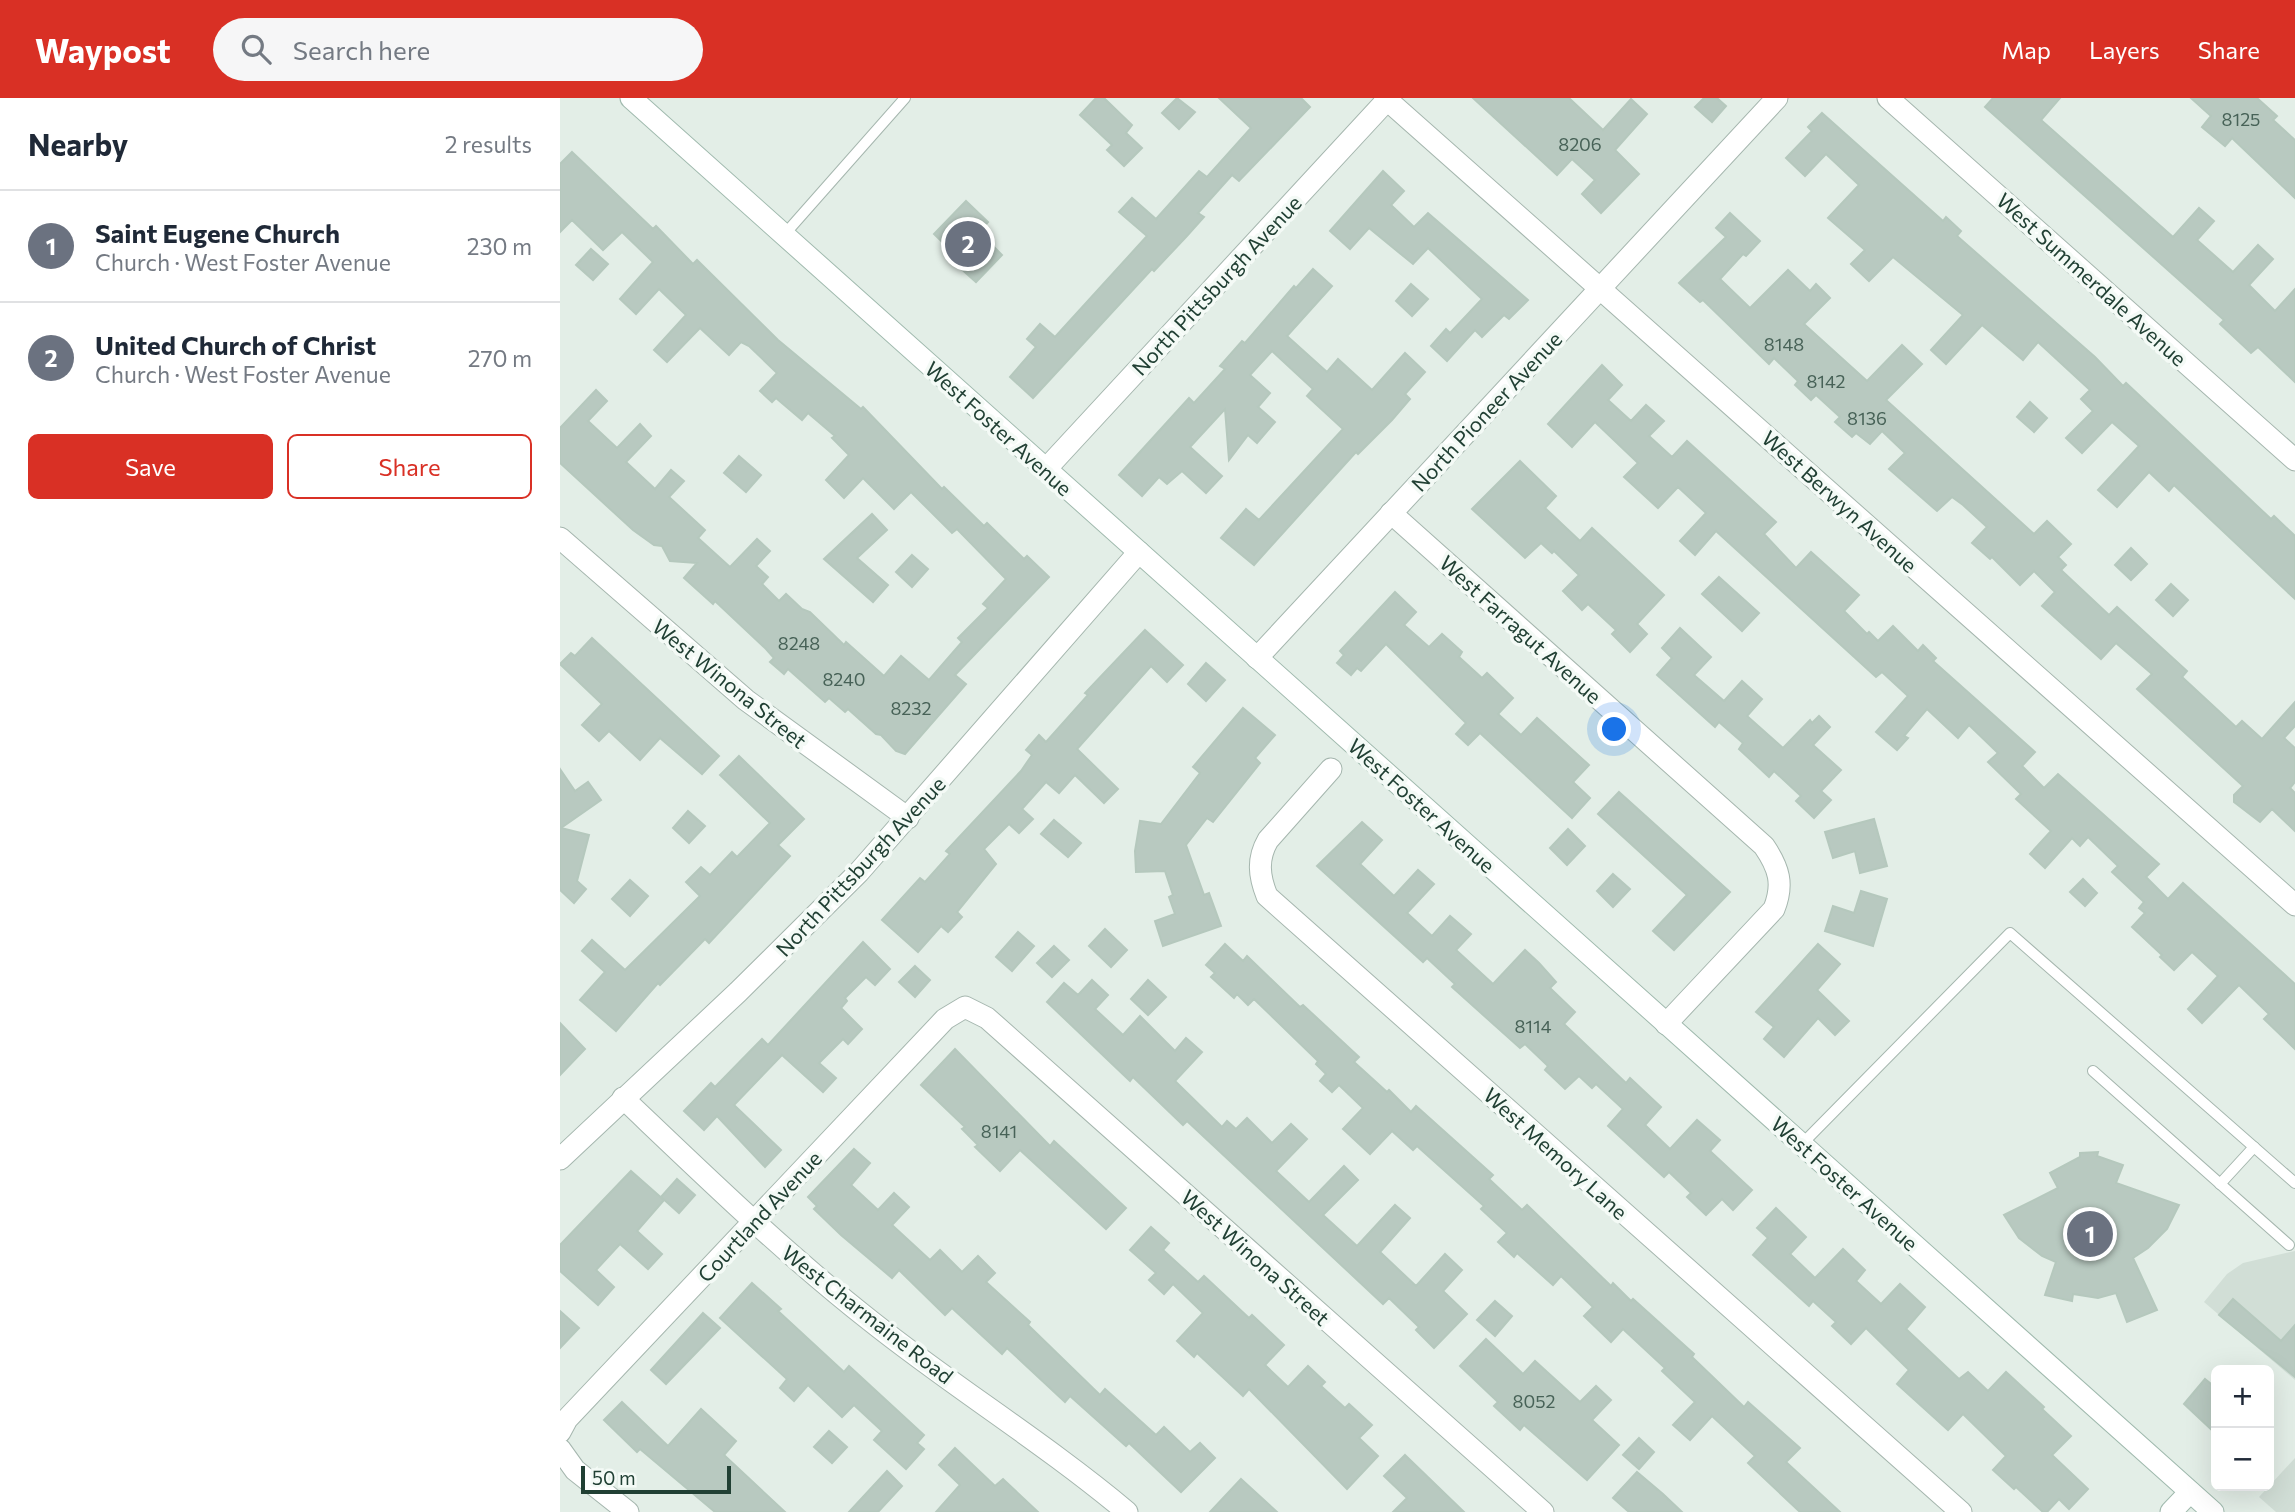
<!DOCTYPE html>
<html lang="en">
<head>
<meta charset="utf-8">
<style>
  :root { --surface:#fff; --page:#f6f6f7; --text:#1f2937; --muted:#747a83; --line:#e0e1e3; --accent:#d93025 }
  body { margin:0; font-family:Commissioner,sans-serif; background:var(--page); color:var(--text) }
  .controls { position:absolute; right:21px; bottom:21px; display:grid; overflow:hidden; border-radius:10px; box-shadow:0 7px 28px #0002 }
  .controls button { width:63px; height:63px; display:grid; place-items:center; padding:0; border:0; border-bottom:2px solid var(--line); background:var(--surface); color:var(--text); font:35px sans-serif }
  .scale { position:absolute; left:21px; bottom:18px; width:150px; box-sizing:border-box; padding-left:7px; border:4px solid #214034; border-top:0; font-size:19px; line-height:24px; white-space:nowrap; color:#214034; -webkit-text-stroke:5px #f4faf6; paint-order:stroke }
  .you { position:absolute; left:1055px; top:632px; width:24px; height:24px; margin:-18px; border:5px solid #fff; border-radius:50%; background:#1a73e8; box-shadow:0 0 0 10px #1a73e833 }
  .badge { display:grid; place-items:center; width:46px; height:46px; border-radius:50%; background:var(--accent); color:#fff; font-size:23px; font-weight:700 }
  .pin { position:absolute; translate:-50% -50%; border:4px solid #fff; box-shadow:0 2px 7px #0006 }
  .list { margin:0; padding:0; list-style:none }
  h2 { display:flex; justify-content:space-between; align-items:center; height:91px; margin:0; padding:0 28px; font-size:30px }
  h2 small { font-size:23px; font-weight:400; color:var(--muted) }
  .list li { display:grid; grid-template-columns:46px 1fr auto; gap:21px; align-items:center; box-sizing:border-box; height:112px; padding:0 28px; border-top:2px solid var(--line) }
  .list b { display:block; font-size:26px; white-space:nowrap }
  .list p { margin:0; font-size:23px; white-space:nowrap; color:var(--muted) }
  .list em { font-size:23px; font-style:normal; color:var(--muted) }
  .actions { display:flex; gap:14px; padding:21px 28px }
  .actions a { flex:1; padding:16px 0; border:2px solid var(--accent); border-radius:10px; text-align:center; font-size:24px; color:var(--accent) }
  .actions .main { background:var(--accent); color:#fff }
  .icon { flex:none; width:38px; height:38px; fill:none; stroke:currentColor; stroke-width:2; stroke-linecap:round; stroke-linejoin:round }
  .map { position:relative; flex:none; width:1735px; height:1414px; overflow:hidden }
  header { display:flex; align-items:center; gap:42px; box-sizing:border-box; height:98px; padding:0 35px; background:var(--accent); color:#fff }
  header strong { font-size:33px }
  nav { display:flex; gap:38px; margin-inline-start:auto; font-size:24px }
  .search { width:490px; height:63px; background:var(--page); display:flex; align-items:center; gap:18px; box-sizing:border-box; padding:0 24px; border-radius:38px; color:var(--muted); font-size:26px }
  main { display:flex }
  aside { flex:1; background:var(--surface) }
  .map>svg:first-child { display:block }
  .built { fill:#d1ded6 }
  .building { fill:#b8c9c0; stroke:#b5c8bd; stroke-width:2 }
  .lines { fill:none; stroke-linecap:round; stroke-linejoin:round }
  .lane-casing { stroke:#a5b6ae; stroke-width:12 }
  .street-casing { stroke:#a5b6ae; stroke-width:23 }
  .secondary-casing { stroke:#a0baae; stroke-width:23 }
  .lane { stroke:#fff; stroke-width:10 }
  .street { stroke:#fff; stroke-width:21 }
  .secondary { stroke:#fff; stroke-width:21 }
  .labels { text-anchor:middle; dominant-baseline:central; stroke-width:7; stroke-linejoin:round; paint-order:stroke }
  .number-label { font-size:18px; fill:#476257 }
  .street-label { font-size:21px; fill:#214034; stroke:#f4faf6 }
</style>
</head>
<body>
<header>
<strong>Waypost</strong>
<div class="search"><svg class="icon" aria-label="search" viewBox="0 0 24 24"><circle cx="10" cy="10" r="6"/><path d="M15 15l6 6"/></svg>Search here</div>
<nav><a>Map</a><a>Layers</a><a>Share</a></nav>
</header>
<main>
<aside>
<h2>Nearby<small>2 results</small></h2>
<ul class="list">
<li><span class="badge" style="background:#6b7280">1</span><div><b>Saint Eugene Church</b><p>Church · West Foster Avenue</p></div><em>230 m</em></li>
<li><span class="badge" style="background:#6b7280">2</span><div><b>United Church of Christ</b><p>Church · West Foster Avenue</p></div><em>270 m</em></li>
</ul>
<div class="actions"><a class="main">Save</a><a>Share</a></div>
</aside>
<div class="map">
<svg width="1735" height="1414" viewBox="0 0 1735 1414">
  <rect width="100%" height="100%" fill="#e3eee7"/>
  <!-- built -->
  <g class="built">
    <polygon points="1735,1153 1735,1282 1644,1204 1667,1176 1683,1165"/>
    <polygon points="1735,1360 1735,1414 1716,1414 1699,1399"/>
  </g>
  <!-- building -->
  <g class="building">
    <polygon points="536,0 544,0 572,27 566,35 582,50 564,68 547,52 552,47 520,17"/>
    <polygon points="617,0 635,14 619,31 602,15"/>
    <polygon points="659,0 741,0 750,9 679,83 672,77 638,115 644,119 626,139 594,173 592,171 473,300 450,279 476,249 467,241 480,226 495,239 587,138 559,114 572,100 596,121 639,73 647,79 691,30"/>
    <polygon points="913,0 1009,0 1043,32 1071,1 1087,16 1055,52 1079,76 1041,115 1022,96 1035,82 1012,61 997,77"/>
    <polygon points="1144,0 1157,0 1166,8 1152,24 1135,9"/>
    <polygon points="1433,0 1500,0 1481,22 1613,139 1639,110 1654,123 1637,142 1673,174 1698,147 1713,161 1689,187 1715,213 1735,191 1735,284 1698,249 1691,255 1660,226 1664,222 1425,9"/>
    <polygon points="1631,0 1697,0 1717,18 1713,22 1735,42 1735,100 1672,40 1665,48 1642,29 1651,18"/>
    <polygon points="1262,15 1383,123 1386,119 1401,133 1397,138 1535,259 1563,288 1566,285 1711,421 1714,418 1735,438 1735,501 1614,387 1609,393 1589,374 1557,409 1538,392 1579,348 1552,324 1522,355 1506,340 1533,313 1521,301 1530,292 1478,244 1463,262 1422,227 1386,266 1371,252 1403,217 1333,159 1309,183 1291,166 1305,152 1268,120 1299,87 1266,56 1245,78 1226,60 1252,33 1248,29"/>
    <polygon points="12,54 93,131 96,128 133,166 137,162 218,242 301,311 303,309 382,391 384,389 424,428 427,425 464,461 467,458 489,479 395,577 406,586 345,656 336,653 321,637 316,636 288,611 285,614 269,600 265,604 228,571 224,576 210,564 214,560 206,551 155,503 153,506 124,480 137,465 110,463 102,448 94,447 73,432 0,365 0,330 36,292 47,303 28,323 57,350 80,326 91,338 66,364 95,391 111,372 124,383 109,399 145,432 138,440 170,469 197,441 210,453 196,468 208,479 202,486 219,503 226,496 242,511 250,514 284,547 286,544 324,578 341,558 369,582 402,544 398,540 428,510 423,506 446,481 397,431 392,435 351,394 334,411 303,380 284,400 266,382 289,357 272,340 275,338 248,315 242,322 216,300 212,304 200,293 217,275 189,248 181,244 169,257 140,230 107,264 94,252 126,217 99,191 76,216 60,201 93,164 62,134 43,152 12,122 0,134 0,66"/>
    <polygon points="823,73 844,93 831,107 854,129 868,115 968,202 949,221 944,217 922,239 915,232 887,263 871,248 886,231 890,235 922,201 868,150 853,166 809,130 790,151 770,133"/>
    <polygon points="406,103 428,124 419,134 442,157 416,184 399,169 403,164 374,136"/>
    <polygon points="1170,115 1200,143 1186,158 1183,156 1160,181 1190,210 1228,172 1250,193 1256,186 1270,200 1244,226 1307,283 1342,247 1362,266 1326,302 1474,436 1487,423 1511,446 1498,459 1506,467 1501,472 1549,517 1557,509 1627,573 1622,579 1676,629 1682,623 1702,641 1735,604 1735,628 1724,640 1735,650 1735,684 1730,690 1735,695 1735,733 1712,711 1700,724 1674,704 1674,697 1683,688 1577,591 1592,576 1556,545 1541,561 1482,508 1495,494 1474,473 1460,487 1432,459 1430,461 1412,445 1427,429 1403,407 1392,399 1377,413 1329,371 1345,355 1322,333 1310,346 1296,335 1292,339 1275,324 1280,319 1256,297 1251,302 1235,287 1238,283 1214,260 1209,266 1143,202 1140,204 1119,185 1166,139 1156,130"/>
    <polygon points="31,151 48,166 33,182 16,167"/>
    <polygon points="753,171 772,188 727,238 767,274 778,261 812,292 845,255 865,274 845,296 850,301 832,322 798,356 796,354 694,467 661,440 686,411 699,422 783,331 747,298 753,291 712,253 690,277 710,295 698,309 715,324 697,345 688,337 669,362 665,311 630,349 662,378 646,395 622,373 607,386 599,379 582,398 559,377 629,300 634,305 665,271 660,268 682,243 685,245 734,188 736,190"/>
    <polygon points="851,186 868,201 852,218 836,203"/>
    <polygon points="1042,267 1062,287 1048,302 1071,323 1086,307 1104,323 1089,338 1112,359 1127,343 1216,424 1204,436 1236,470 1251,454 1299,497 1284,513 1307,536 1309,534 1318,543 1333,528 1358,553 1363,547 1376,560 1373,563 1475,654 1462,668 1484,690 1498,676 1599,766 1586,779 1608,801 1623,785 1735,886 1735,951 1704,921 1709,916 1679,887 1642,925 1628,911 1658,878 1632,854 1614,872 1600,859 1602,857 1572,829 1585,815 1579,810 1584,804 1552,774 1558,768 1528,739 1520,748 1512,740 1485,770 1470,756 1491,733 1456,701 1461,696 1428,664 1438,655 1409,627 1398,640 1367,611 1344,638 1348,640 1337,652 1316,634 1348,598 1322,574 1316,579 1156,433 1135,457 1120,443 1146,415 1118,389 1098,410 1064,379 1078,365 1035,324 1012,349 988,326"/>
    <polygon points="1470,304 1487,320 1474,334 1457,319"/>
    <polygon points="179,358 201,377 186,394 164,375"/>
    <polygon points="960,363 996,398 985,410 1020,443 1032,430 1104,497 1077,526 1087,536 1070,554 1052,536 1056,532 1028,506 1022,512 1003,493 1019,477 994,453 992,455 981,445 965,460 912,411"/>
    <polygon points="312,416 327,432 297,460 328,487 313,504 264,461"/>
    <polygon points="1571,450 1587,466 1571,482 1555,467"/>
    <polygon points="352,457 368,471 352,489 336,474"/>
    <polygon points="1159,479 1199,515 1182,533 1142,496"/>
    <polygon points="1611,486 1628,502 1613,518 1596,502"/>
    <polygon points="835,494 856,514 844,527 869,549 882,536 902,554 899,559 922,580 927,575 953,600 938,616 961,637 977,620 1029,667 1013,684 1030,700 1012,720 920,635 908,647 896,636 906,625 826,546 801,573 797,570 791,577 777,565 784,557 780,553"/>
    <polygon points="1120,530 1151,559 1134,577 1164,603 1182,583 1202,601 1187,618 1223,650 1250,622 1252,625 1259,618 1270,629 1253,647 1281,672 1261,693 1271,702 1254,720 1236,703 1241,698 1214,673 1209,679 1179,651 1183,645 1159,624 1155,629 1097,577 1112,560 1102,550"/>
    <polygon points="585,532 623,567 607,584 591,568 517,651 558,691 544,705 515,677 499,695 486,684 462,711 473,721 459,735 449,726 424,751 436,766 397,814 402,819 388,834 381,828 358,854 322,822 360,780 365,784 390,756 386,753 461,673 472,657 466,652 479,637 486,644 528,597 525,595"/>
    <polygon points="32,540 159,658 142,676 100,640 80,662 49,633 39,643 22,627 42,606 0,566 11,555 15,558"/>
    <polygon points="646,565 665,582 646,603 628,586"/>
    <polygon points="683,610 715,637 695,660 700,665 653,724 647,720 626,747 644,797 649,795 661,828 603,848 595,823 615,816 609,799 613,797 605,773 576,774 575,753 580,723 601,726 640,675 633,669"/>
    <polygon points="179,658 244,721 218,747 230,758 149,845 145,841 100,887 98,885 56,933 20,902 45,874 22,853 32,842 65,872 140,798 126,784 141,769 150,777 172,754 177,759 210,725 160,677"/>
    <polygon points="0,671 15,693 28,684 41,702 1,730 29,737 17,783 26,791 14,805 0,792"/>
    <polygon points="1059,694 1170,794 1114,852 1093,833 1127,797 1038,716"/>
    <polygon points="128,713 145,728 129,745 113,730"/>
    <polygon points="1314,721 1327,768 1300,775 1295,753 1273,760 1265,734"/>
    <polygon points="494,722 521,745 508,759 481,736"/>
    <polygon points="802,724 822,742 800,766 834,798 858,772 874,786 847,815 872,838 890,818 911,836 896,852 933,886 965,852 979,865 996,884 990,890 1015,914 1004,926 1066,985 1070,980 1101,1009 1085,1027 1110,1051 1137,1022 1160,1042 1150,1053 1192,1092 1173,1112 1162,1101 1146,1117 1127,1099 1131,1095 1109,1074 1104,1079 1048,1028 1063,1011 1036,986 1032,990 1019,978 1005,991 985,972 988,968 965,946 960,950 892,889 895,886 867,860 863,864 757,768"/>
    <polygon points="1008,731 1025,748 1007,767 990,750"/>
    <polygon points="1053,776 1070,791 1053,809 1037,793"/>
    <polygon points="1523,781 1537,795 1525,808 1510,794"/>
    <polygon points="70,782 88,798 70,818 52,801"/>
    <polygon points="1301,793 1327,801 1313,848 1265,833 1273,808 1294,815"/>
    <polygon points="545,831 567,852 551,869 529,848"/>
    <polygon points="458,834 474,848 452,873 436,859"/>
    <polygon points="303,844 330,871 315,887 306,879 285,900 287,903 281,910 302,931 288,946 283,941 259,965 276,980 263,994 222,957 174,1007 221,1052 205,1069 157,1018 144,1032 124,1013 151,985 155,989 202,941 208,947"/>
    <polygon points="665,846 683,863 687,858 740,909 743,907 799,959 794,964 827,994 829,992 851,1014 856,1008 933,1077 929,1081 962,1112 967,1107 1051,1188 1053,1185 1071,1203 1073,1201 1134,1256 1132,1259 1184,1309 1188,1304 1240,1350 1226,1364 1280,1414 1240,1414 1188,1365 1195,1358 1152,1318 1130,1342 1113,1327 1135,1304 1102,1273 1105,1270 1063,1231 1051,1244 1024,1218 1033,1209 1001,1178 993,1187 957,1155 954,1159 938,1144 947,1135 921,1111 924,1108 857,1048 853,1052 832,1033 810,1056 783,1031 803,1010 779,987 772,994 760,983 766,976 756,966 758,963 694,901 688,907 677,896 674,900 651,879 655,875 646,867"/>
    <polygon points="1258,846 1280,866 1257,892 1289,923 1275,937 1258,920 1224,959 1204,941 1214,929 1196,914"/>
    <polygon points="494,848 509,862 492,879 477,865"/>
    <polygon points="355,868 370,882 355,899 339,884"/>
    <polygon points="532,882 548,897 535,911 563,937 580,918 615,953 626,940 642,954 615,983 662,1029 667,1023 676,1031 687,1020 712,1045 731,1026 747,1041 716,1073 749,1104 784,1068 798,1082 763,1117 797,1148 835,1107 850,1120 820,1154 856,1188 885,1156 902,1172 883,1193 907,1216 874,1250 856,1232 859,1229 829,1200 823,1206 627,1023 623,1027 573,979 570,983 487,904 504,885 518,897"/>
    <polygon points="588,882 606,899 588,917 571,901"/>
    <polygon points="0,925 25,951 0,977"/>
    <polygon points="395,951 490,1048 494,1043 566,1110 546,1131 460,1052 440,1073 415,1049 418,1047 402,1031 405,1029 361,987"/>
    <polygon points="294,1051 310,1065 291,1087 318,1112 334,1095 349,1109 332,1127 370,1162 380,1152 402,1174 418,1158 435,1175 426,1184 470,1224 468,1227 540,1297 545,1291 596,1337 604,1329 630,1354 640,1345 655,1360 621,1394 569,1345 566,1348 510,1298 505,1304 447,1250 442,1256 392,1210 385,1217 339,1172 332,1180 281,1137 254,1111 257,1108 248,1099"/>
    <polygon points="1538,1054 1537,1058 1563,1067 1556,1085 1619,1107 1607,1131 1588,1150 1573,1160 1597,1212 1567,1224 1556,1195 1538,1200 1513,1196 1512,1203 1485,1197 1496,1164 1482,1158 1459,1140 1444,1117 1498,1090 1490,1075 1520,1059 1520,1055"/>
    <polygon points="71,1073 104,1102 77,1133 102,1156 88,1171 60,1146 36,1172 54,1189 38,1207 0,1173 0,1147"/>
    <polygon points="117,1081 135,1097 119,1115 101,1099"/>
    <polygon points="1216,1110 1246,1139 1230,1156 1255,1180 1283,1151 1305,1172 1296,1183 1321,1206 1340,1186 1365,1209 1346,1231 1399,1281 1408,1274 1428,1293 1446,1274 1484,1309 1482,1311 1511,1338 1492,1357 1528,1391 1509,1411 1499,1401 1487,1414 1483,1414 1456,1389 1454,1391 1433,1372 1446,1358 1403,1316 1388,1332 1337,1286 1349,1272 1306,1230 1291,1246 1272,1228 1276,1224 1253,1203 1249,1208 1193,1157 1208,1140 1197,1130"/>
    <polygon points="591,1129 609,1145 603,1152 638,1184 644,1178 689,1220 692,1217 724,1247 705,1267 728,1289 748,1268 765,1284 761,1288 785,1310 789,1306 812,1327 799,1340 818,1358 787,1391 689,1291 683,1298 637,1255 634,1259 617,1243 643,1215 613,1186 604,1196 589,1182 596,1175 570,1152"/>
    <polygon points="192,1185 221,1211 218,1213 284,1274 289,1268 364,1337 357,1345 364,1351 346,1371 314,1342 322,1333 294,1307 282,1319 248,1287 234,1303 220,1290 227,1281 160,1220"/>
    <polygon points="1673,1201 1721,1243 1735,1227 1735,1279 1659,1217"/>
    <polygon points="935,1203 952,1218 935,1238 917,1222"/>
    <polygon points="0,1213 19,1230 0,1250"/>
    <polygon points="143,1215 160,1230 106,1286 91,1272"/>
    <polygon points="926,1241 963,1276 975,1263 1020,1304 1036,1288 1051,1302 1032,1322 1059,1347 1027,1382 964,1327 960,1332 934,1308 938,1304 900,1268"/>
    <polygon points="1645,1281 1656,1290 1656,1336 1624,1306"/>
    <polygon points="62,1304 108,1348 141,1311 176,1343 164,1357 225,1414 155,1414 80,1351 77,1354 44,1322"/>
    <polygon points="269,1333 287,1349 272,1365 254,1349"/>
    <polygon points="1079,1340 1094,1354 1079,1371 1063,1357"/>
    <polygon points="395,1350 435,1388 443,1381 478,1414 376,1414 400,1387 379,1367"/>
    <polygon points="845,1357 904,1414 833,1414 847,1400 824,1378"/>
    <polygon points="327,1373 342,1388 318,1414 289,1414"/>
    <polygon points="1077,1374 1103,1396 1122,1414 1069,1414 1053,1400"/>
    <polygon points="681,1381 717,1414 650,1414"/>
  </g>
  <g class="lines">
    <!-- lane casing -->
    <g class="lane-casing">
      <g id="lane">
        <polyline points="224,137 345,0"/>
        <polyline points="1533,973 1729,1147"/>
        <polyline points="1242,1046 1450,835 1735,1085"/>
        <polyline points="1660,1086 1694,1049"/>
      </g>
    </g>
    <!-- street casing -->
    <g class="street-casing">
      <g id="street">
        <polyline points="825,0 1735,807"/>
        <polyline points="1328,0 1735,362"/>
        <polyline points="486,371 827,2"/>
        <path d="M831,415L1204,748C1219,770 1224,786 1214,811L1106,926"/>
        <polyline points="0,440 186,602 348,720"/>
        <polyline points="697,560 1217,0"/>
        <path d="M771,671L708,742C697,761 699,778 707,798L1401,1414"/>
        <path d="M63,1000C144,1077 224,1155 312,1224C395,1290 486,1346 567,1414"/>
        <polyline points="0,1061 178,894 299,774 579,454"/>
        <polyline points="0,1334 7,1321 385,921 405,909 427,920 983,1414"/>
        <polyline points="0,1351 15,1372 68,1414"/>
      </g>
    </g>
    <!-- secondary casing -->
    <g class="secondary-casing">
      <g id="secondary">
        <polyline points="71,0 1653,1414"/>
        <polyline points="1611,1414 1630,1394"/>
      </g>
    </g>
    <!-- lane -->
    <use href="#lane" class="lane"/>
    <!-- street -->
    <use href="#street" class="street"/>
    <!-- secondary -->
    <use href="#secondary" class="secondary"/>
  </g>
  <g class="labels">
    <!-- number labels -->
    <g class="number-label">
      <text x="1681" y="21">8125</text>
      <text x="1020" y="46">8206</text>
      <text x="1224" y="246">8148</text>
      <text x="1266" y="283">8142</text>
      <text x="1307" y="320">8136</text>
      <text x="239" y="545">8248</text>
      <text x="284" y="581">8240</text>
      <text x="351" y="610">8232</text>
      <text x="973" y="928">8114</text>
      <text x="439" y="1033">8141</text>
      <text x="974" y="1303">8052</text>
    </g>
    <!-- street labels -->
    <g class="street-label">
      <text transform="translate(1532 181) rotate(42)">West Summerdale Avenue</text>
      <text transform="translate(656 187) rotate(-47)">North Pittsburgh Avenue</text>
      <text transform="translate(926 313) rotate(-47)">North Pioneer Avenue</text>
      <text transform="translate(439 330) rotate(42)">West Foster Avenue</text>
      <text transform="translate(1280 403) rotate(42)">West Berwyn Avenue</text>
      <text transform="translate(961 531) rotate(42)">West Farragut Avenue</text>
      <text transform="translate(170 585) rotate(39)">West Winona Street</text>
      <text transform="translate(862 707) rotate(42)">West Foster Avenue</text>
      <text transform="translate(300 768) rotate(-47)">North Pittsburgh Avenue</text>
      <text transform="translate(996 1055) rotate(42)">West Memory Lane</text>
      <text transform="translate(1285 1085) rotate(42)">West Foster Avenue</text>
      <text transform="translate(199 1118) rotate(-47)">Courtland Avenue</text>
      <text transform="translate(696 1159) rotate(42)">West Winona Street</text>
      <text transform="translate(308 1216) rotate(38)">West Charmaine Road</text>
    </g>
  </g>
</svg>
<div class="controls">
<button>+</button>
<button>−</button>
</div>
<div class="scale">50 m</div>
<div class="you"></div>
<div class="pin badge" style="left:1530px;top:1136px;background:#6b7280">1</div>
<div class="pin badge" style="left:408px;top:146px;background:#6b7280">2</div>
</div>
</main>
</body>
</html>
